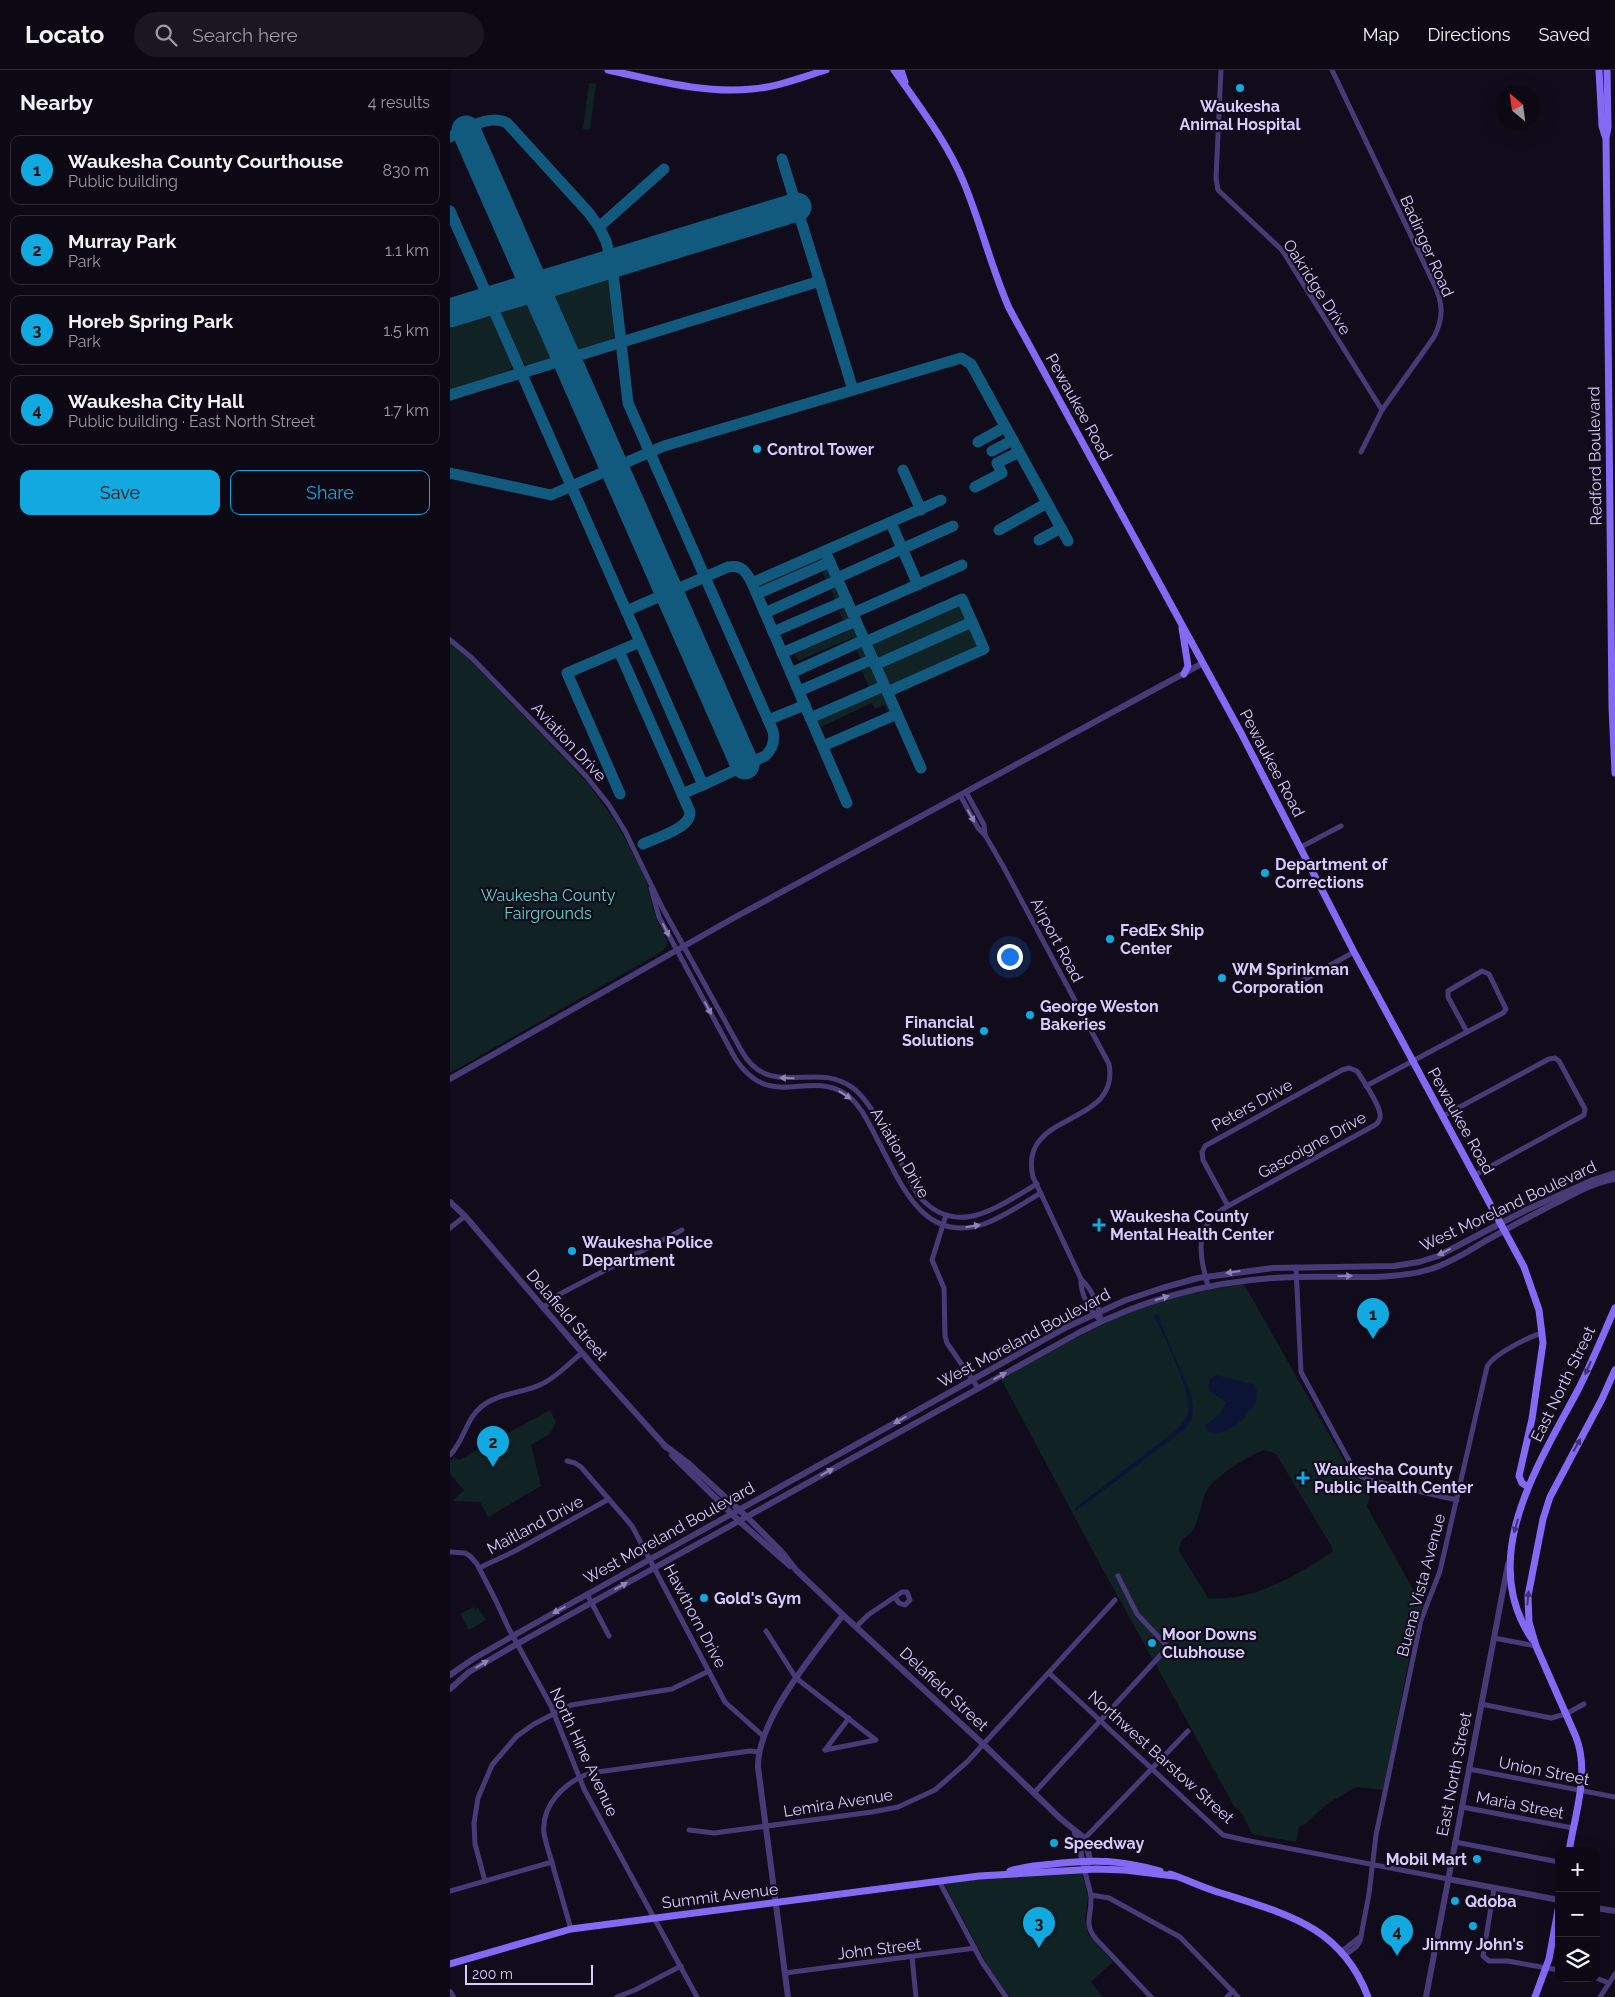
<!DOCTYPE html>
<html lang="en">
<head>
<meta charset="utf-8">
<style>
  :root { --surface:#0d0914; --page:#1b1722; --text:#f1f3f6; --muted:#9a9aa0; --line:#2d2a34; --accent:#11a9e0 }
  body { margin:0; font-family:Raleway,sans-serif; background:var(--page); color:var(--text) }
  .controls { position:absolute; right:15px; bottom:15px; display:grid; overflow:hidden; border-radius:10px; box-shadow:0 5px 20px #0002 }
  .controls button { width:45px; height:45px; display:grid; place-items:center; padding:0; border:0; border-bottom:1px solid var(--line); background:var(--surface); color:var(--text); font:25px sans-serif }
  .compass { position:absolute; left:1045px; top:15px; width:45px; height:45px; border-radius:50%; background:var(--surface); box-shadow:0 5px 20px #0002; rotate:331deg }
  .scale { position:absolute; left:15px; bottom:12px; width:128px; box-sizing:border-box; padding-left:5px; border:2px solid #d8cafb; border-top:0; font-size:14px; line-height:18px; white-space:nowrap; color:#d8cafb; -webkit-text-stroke:4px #110c1b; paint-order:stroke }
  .you { position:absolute; left:559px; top:886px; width:18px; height:18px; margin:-12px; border:4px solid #fff; border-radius:50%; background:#1a73e8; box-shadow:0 0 0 8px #1a73e833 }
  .badge { display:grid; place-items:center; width:32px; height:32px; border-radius:50%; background:var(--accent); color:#111; font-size:16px; font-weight:700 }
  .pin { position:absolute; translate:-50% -41px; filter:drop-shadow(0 1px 2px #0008) }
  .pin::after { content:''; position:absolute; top:26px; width:18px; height:15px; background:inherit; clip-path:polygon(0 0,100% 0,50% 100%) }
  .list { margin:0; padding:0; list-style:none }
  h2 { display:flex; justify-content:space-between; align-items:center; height:65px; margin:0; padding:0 20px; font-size:21px }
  h2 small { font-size:16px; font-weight:400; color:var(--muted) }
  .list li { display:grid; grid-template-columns:32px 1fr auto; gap:15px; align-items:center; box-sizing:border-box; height:70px; margin:0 10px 10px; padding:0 10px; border:1px solid var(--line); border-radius:10px }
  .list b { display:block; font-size:19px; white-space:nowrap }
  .list p { margin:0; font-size:16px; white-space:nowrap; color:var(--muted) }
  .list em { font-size:16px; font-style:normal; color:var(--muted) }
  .actions { display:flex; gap:10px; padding:15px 20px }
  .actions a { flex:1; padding:11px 0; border:1px solid var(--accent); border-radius:10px; text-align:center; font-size:18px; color:var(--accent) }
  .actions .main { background:var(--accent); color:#111 }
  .icon { flex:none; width:28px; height:28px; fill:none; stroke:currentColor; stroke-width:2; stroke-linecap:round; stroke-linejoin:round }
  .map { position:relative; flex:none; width:1165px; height:1927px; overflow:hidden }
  header { display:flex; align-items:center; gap:30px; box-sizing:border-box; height:70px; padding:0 25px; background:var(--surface); border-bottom:1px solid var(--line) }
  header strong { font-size:24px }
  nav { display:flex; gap:28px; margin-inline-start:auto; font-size:18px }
  .search { width:350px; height:45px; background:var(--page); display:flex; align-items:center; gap:12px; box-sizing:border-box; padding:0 18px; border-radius:28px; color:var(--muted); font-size:19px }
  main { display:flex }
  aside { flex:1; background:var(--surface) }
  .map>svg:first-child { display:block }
  .green { fill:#102224; fill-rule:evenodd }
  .water { fill:#0c1435 }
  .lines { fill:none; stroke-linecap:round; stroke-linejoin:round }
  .taxiway { stroke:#115a7e; stroke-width:11 }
  .runway { stroke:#115a7e; stroke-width:29 }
  .minor { stroke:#473b77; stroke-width:5 }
  .tertiary { stroke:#473b77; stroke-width:6 }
  .secondary { stroke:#8469f4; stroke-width:7 }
  .oneway { fill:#9082b9 }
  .oneway2 { fill:#3f3172 }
  .poi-dot { fill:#11a9e0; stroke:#110c1b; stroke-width:2 }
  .labels { text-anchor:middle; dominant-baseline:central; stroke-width:4.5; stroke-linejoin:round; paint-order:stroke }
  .poi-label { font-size:16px; font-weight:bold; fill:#d8cafb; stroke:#110c1b; text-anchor:start }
  .street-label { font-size:16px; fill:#d8cafb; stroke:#110c1b }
  .park-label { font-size:16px; fill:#5dd4ca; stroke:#110c1b }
</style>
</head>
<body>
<header>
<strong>Locato</strong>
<div class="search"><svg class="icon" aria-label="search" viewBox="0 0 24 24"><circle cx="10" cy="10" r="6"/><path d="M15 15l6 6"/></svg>Search here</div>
<nav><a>Map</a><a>Directions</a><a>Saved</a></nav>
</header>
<main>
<aside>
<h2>Nearby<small>4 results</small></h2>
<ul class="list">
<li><span class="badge">1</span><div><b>Waukesha County Courthouse</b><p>Public building</p></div><em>830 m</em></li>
<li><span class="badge">2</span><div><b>Murray Park</b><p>Park</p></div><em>1.1 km</em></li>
<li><span class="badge">3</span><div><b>Horeb Spring Park</b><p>Park</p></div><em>1.5 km</em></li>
<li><span class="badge">4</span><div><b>Waukesha City Hall</b><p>Public building · East North Street</p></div><em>1.7 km</em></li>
</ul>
<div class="actions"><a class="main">Save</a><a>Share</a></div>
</aside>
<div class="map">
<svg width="1165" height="1927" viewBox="0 0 1165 1927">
  <rect width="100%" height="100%" fill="#110c1b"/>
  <!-- green -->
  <g class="green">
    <polygon points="139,13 146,14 140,60 133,59"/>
    <path d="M150,207L156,209L160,214L165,256L164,267C158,276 133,282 123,280C116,275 99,236 100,226L105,221Z"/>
    <path d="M77,231L86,238L104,281L100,289L80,296L71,292L51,247C52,234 66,232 77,231Z"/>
    <polygon points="33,243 41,245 43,249 62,292 62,297 58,303 0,321 0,253"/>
    <polygon points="371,486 373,490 309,516 313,512"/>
    <polygon points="375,497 379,498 382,506 379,511 376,510 371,500"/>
    <polygon points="383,515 387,516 391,526 388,531 385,530 380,518"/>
    <polygon points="508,533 513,536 518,547 515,552 437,587 430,587 424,583 424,573 429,568"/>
    <polygon points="392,535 396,537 400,546 396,551 393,550 388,538"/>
    <polygon points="399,555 405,557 409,567 407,571 403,571 401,568 348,591 345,584 398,561 397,558"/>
    <polygon points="518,557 523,559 529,573 526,579 448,613 440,612 436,609 434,597 440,591"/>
    <polygon points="0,573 22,592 137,712 165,751 194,804 205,845 218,873 213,881 0,1003"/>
    <polygon points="409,575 414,578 417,583 411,589 406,579"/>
    <polygon points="418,596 424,599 431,614 420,620 412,601 413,599"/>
    <polygon points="431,619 433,620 443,641 441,643 438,643 435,635 425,639 422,633 371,657 367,648"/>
    <path d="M794,1214L901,1403L905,1408L922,1415L917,1437L973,1537L968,1545L933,1720L906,1717L877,1734L854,1755L849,1757L846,1772L802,1764L792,1743L784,1736L646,1487L551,1309C595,1285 637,1260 683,1241C718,1226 757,1220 794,1214ZM814,1380L826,1384L882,1477L883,1482C845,1505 805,1532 758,1528L729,1481C729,1468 737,1468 743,1460C750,1448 751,1432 757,1420C765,1406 799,1386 814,1380Z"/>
    <polygon points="100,1340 106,1352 100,1364 81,1375 91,1416 38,1447 30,1432 2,1431 14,1420 0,1404 0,1391 4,1387 9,1390"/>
    <polygon points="24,1537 26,1540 28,1538 36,1550 19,1560 10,1544"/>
    <polygon points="632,1801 638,1827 635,1850 638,1864 663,1892 641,1912 653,1927 560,1927 539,1898 494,1814 529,1809"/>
  </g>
  <!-- water -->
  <g class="water">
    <path d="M709,1244L711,1255L714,1257L713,1259L741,1324L743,1340L742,1348L735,1359L626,1441L625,1438L725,1361C732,1354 738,1347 739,1338C740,1321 713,1263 704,1246Z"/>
    <path d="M766,1305L803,1314L807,1321L806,1324L807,1328L803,1338L799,1340C796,1351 777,1362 765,1364L757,1361L756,1355L769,1345L776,1332L759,1321C758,1314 758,1308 766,1305Z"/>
  </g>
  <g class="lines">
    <!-- taxiway -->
    <g class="taxiway">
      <path d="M0,67C16,60 39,43 57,53L139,143L149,157L156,171L162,194L178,333L323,661C325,671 323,679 315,686L253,715L0,141"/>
      <polyline points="332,89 403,320"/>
      <polyline points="149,157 214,99"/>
      <polyline points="0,325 370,211"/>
      <polyline points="528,372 555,357"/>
      <polyline points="542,381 563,370"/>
      <polyline points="453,400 471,440"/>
      <polyline points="0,403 101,425 214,376 511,288 521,294 618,471"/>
      <polyline points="525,417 552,403 547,393 569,382"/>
      <polyline points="441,453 468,515"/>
      <polyline points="549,460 597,433"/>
      <polyline points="589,470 611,458"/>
      <polyline points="375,481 471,698"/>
      <polyline points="387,508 503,456"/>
      <polyline points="302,513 491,430"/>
      <polyline points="307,524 380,492"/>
      <path d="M176,541L278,497C292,494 296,502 302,513L397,733"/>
      <polyline points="315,543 388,510"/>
      <polyline points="403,543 512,495"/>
      <polyline points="323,562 397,530"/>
      <polyline points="415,572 512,529 534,579 437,622"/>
      <path d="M169,581L240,742C241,758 206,768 193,774"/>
      <polyline points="332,583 406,551"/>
      <polyline points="425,595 522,552"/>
      <polyline points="341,603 414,570"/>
      <polyline points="349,621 423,589"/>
      <polyline points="360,648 434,616"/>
      <polyline points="318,650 355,635"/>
      <polyline points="373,676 447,644"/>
      <polyline points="170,724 117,603 190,572"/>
      <polyline points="232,724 253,715"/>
    </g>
    <!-- runway -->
    <g class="runway">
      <polyline points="16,60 295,695"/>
      <polyline points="0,243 347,137"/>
    </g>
    <!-- minor -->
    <g class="minor">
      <polyline points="771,0 766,108 768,120 832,180 932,340"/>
      <path d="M882,0L984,214C993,233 994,247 984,267L932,340L911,382"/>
      <path d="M0,570L22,588L136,706L159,735L175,761L212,837L291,980C320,1032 364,989 403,1018C427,1036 451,1097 468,1125C506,1170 547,1137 587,1114"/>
      <polyline points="516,722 534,755 535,764"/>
      <path d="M510,725L528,758L535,765L553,796L659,994C671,1058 567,1040 583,1107L631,1209C642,1219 649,1236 651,1251"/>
      <polyline points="851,777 891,756"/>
      <path d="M201,818L209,847L285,988C320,1042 356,1000 394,1023C411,1034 418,1052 427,1069C450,1111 472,1175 534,1154C554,1147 573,1133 591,1123"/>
      <polygon points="1032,901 1039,904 1056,939 1053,943 1017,962 998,927 998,921"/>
      <polyline points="841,917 904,882"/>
      <polyline points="916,1016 1017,962"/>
      <polyline points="993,1046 1099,989 1105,988 1109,991 1135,1039 1134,1045 1025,1105"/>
      <polyline points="496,1145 482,1190 494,1218 495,1266 497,1273 528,1318"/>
      <polyline points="0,1158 15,1146"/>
      <polyline points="846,1197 851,1302 903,1398 910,1406 919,1410 1007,1430"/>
      <path d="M631,1209C630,1224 640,1241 651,1251"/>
      <path d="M758,1216C749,1183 743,1155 778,1136L925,1055C929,1052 931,1049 930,1044C929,1035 913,1010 907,1001L899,998L892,1000L755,1076L752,1082L753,1090L778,1136"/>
      <polyline points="93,1238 108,1225 232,1160"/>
      <path d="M0,1385C14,1371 16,1349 31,1337C47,1323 74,1323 92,1314C107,1307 119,1293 132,1283"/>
      <polyline points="117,1391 125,1393 131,1397 182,1456 275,1632 313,1666"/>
      <polyline points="0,1482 15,1483 20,1486 27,1494 46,1531 58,1557 101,1636 134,1719 247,1927"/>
      <polyline points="29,1498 63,1482 159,1429"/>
      <polyline points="137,1524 159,1566"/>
      <polyline points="406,1557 418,1545 452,1522 457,1522 460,1530 455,1535 449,1533 445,1527"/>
      <polyline points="316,1561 346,1608 426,1670 375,1680"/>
      <polyline points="1044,1568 1086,1576"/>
      <polyline points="599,1603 773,1765 795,1770 998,1809"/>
      <polyline points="1031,1634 1101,1648 1116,1644 1134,1634"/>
      <polyline points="375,1680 399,1648"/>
      <polyline points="1019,1699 1165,1727"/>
      <polyline points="584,1723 718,1577 687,1544 668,1506"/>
      <polyline points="1012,1737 1123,1758"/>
      <polyline points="239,1760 264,1763 422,1742 448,1737 485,1720 517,1692 665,1530"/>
      <polyline points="634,1769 738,1661"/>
      <polyline points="1005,1772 1109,1792"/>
      <path d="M635,1800C636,1809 640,1818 641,1827C642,1846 633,1853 646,1869L701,1927"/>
      <polyline points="35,1811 25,1774 24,1753 28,1728 42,1695 67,1666 84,1654 121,1635 222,1619 259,1601"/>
      <polyline points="489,1811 532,1892 556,1927"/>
      <polyline points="1044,1819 1033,1886 1039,1891 1057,1891 1109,1900"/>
      <polyline points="0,1821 102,1792"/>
      <polyline points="641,1825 659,1828 730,1867 788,1927"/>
      <path d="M121,1859C115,1839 110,1820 104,1800C101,1788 96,1775 94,1763C91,1735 115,1712 140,1703L300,1681L309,1682"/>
      <polyline points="891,1882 911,1866"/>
      <path d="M894,1886L906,1877L910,1871L919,1824L926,1765L971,1550L990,1501L1037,1297C1042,1285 1080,1266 1093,1263"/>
      <polyline points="462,1887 466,1927"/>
      <polyline points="335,1903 525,1878"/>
      <polyline points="1146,1908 1159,1913"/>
      <polyline points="167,1927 185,1920 231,1896"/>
      <polyline points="777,1927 783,1921"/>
      <polyline points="1150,1927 1165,1904"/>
    </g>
    <!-- tertiary -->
    <g class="tertiary">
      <polyline points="0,1009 280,850 753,593"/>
      <polyline points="0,1132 15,1146 146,1299 216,1377"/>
      <polyline points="214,1375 238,1393 297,1447 332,1482 346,1500 393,1545 533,1674 611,1749 632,1766 636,1773 640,1790 635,1800"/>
      <polyline points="222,1385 289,1451 340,1496"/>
      <polyline points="0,1605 23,1589 75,1559 617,1257 676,1230 712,1218 748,1208 823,1198 944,1196 969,1192 988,1186 1076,1140 1143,1110 1165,1103"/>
      <path d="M0,1619L19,1602L67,1574L630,1262C698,1227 769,1209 845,1207C890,1205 938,1212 981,1199C999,1193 1016,1183 1032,1173C1059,1158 1085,1143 1112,1130C1129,1121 1146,1112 1165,1109"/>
      <path d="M625,1763C632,1775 629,1784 634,1796"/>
      <polyline points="998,1809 1109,1830"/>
      <polyline points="1146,1838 1165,1841"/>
      <polyline points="0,1922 3,1927"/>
      <path d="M338,1927L308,1697C307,1650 365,1582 393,1545"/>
      <polyline points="976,1927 1058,1494"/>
    </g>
    <!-- secondary -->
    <g class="secondary">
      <path d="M158,0C205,10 254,24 302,19C328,17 352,7 376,0"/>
      <path d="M444,0C469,36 497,72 514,113C531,154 541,197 559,238L790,661L904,882L1074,1197L1089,1240L1093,1273L1082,1349L1069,1406L1072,1413L1078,1417"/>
      <polyline points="451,0 455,12"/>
      <polyline points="1149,0 1152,56 1155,66"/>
      <polyline points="1157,0 1158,57 1156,68 1162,637 1165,703"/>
      <polyline points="732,558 738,596 734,604"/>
      <path d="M1082,1569C1026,1487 1090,1392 1129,1318C1142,1292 1153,1265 1165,1238"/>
      <path d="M1119,1781C1125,1744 1140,1703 1126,1667L1086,1576L1079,1552L1078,1526L1093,1449L1100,1427L1152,1329L1165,1300"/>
      <path d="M560,1801C574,1797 589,1795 603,1794C644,1789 670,1790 710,1801"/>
      <path d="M720,1804C738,1810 754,1818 771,1823C836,1844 891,1856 918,1927"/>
      <polyline points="0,1894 121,1859 529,1806 646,1799 675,1800 724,1806"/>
      <polyline points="1085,1927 1099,1889 1109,1835"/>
    </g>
  </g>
  <!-- one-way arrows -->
  <defs><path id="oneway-solid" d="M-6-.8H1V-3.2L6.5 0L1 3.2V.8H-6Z" transform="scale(1.25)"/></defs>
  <g class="oneway">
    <use href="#oneway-solid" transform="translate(521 746) rotate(61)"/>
    <use href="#oneway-solid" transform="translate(216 860) rotate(63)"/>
    <use href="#oneway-solid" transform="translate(258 938) rotate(62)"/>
    <use href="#oneway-solid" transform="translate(337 1008) rotate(-179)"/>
    <use href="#oneway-solid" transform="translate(395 1025) rotate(33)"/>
    <use href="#oneway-solid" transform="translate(523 1156) rotate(-9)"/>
    <use href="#oneway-solid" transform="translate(994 1182) rotate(154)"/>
    <use href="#oneway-solid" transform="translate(783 1202) rotate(172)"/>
    <use href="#oneway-solid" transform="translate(895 1206) rotate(-1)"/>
    <use href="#oneway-solid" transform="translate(712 1228) rotate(-17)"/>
    <use href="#oneway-solid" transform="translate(550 1306) rotate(-29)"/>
    <use href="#oneway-solid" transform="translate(450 1350) rotate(151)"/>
    <use href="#oneway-solid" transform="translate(377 1402) rotate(-29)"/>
    <use href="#oneway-solid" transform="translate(171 1516) rotate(-29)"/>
    <use href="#oneway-solid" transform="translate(109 1540) rotate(151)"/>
    <use href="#oneway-solid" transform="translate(32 1594) rotate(-31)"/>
  </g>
  <g class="oneway2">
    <use href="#oneway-solid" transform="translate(1138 1298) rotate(114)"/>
    <use href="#oneway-solid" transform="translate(1127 1375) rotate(-61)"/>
    <use href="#oneway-solid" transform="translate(1066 1456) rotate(106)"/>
    <use href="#oneway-solid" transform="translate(1078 1528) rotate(-84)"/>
  </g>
  <!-- markers -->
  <g class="poi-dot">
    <circle cx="790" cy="18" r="5"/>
    <circle cx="307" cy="379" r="5"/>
    <circle cx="815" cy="803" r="5"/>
    <circle cx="660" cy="869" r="5"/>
    <circle cx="772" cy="908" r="5"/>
    <circle cx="580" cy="945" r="5"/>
    <circle cx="534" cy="961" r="5"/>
    <path d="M646.5 1147.5h5v5h5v5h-5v5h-5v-5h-5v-5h5z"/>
    <circle cx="122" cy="1181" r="5"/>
    <path d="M850.5 1400.5h5v5h5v5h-5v5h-5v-5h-5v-5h5z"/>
    <circle cx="254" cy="1528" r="5"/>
    <circle cx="702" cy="1573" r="5"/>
    <circle cx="604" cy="1773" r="5"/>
    <circle cx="1027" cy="1789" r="5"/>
    <circle cx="1005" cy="1831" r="5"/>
    <circle cx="1023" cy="1856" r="5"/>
  </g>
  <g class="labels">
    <!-- poi labels -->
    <g class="poi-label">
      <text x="790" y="36" text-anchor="middle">Waukesha<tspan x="790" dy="18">Animal Hospital</tspan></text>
      <text x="317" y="379">Control Tower</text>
      <text x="825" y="794">Department of<tspan x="825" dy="18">Corrections</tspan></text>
      <text x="670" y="860">FedEx Ship<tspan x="670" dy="18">Center</tspan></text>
      <text x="782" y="899">WM Sprinkman<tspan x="782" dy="18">Corporation</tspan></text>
      <text x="590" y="936">George Weston<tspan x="590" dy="18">Bakeries</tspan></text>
      <text x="524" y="952" text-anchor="end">Financial<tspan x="524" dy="18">Solutions</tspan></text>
      <text x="660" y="1146">Waukesha County<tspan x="660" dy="18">Mental Health Center</tspan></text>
      <text x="132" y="1172">Waukesha Police<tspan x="132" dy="18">Department</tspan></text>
      <text x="864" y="1399">Waukesha County<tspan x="864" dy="18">Public Health Center</tspan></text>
      <text x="264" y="1528">Gold's Gym</text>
      <text x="712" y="1564">Moor Downs<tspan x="712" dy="18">Clubhouse</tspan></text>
      <text x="614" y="1773">Speedway</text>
      <text x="1017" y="1789" text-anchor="end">Mobil Mart</text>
      <text x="1015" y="1831">Qdoba</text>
      <text x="1023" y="1874" text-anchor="middle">Jimmy John's</text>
    </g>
    <!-- street labels -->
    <g class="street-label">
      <text transform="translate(977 176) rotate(66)">Badinger Road</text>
      <text transform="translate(867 217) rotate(57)">Oakridge Drive</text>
      <text transform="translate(629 337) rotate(61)">Pewaukee Road</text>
      <text transform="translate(1145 386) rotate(-91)">Redford Boulevard</text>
      <text transform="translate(119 672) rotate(47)">Aviation Drive</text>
      <text transform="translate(822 693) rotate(62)">Pewaukee Road</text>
      <text transform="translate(607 870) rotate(62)">Airport Road</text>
      <text transform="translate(802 1035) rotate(-29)">Peters Drive</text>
      <text transform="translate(1011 1051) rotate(61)">Pewaukee Road</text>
      <text transform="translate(862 1075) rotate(-29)">Gascoigne Drive</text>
      <text transform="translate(450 1083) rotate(60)">Aviation Drive</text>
      <text transform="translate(1058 1136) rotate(-25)">West Moreland Boulevard</text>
      <text transform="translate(117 1245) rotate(49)">Delafield Street</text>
      <text transform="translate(574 1268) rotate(-28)">West Moreland Boulevard</text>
      <text transform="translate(1113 1314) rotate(-64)">East North Street</text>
      <text transform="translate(85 1455) rotate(-28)">Maitland Drive</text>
      <text transform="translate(219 1463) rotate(-29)">West Moreland Boulevard</text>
      <text transform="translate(971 1515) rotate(-75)">Buena Vista Avenue</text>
      <text transform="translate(245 1546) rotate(62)">Hawthorn Drive</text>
      <text transform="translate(494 1619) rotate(43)">Delafield Street</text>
      <text transform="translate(134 1682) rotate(65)">North Hine Avenue</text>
      <text transform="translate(711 1687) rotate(42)">Northwest Barstow Street</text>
      <text transform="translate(1094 1701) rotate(11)">Union Street</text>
      <text transform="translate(1004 1704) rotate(-79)">East North Street</text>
      <text transform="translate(388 1733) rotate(-9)">Lemira Avenue</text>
      <text transform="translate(1070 1735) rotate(11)">Maria Street</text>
      <text transform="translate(270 1826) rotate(-7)">Summit Avenue</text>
      <text transform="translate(429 1879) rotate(-7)">John Street</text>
    </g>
    <!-- park labels -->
    <g class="park-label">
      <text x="98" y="825">Waukesha County<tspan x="98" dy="18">Fairgrounds</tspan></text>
    </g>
  </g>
</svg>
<div class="controls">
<button>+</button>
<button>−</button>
<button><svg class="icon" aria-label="layers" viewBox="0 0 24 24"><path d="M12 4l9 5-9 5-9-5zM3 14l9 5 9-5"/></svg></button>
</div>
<svg class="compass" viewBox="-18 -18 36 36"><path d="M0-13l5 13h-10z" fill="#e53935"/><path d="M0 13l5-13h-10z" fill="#9a9aa0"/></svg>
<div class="scale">200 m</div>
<div class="you"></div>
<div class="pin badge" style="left:923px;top:1269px">1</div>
<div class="pin badge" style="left:43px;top:1397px">2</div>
<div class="pin badge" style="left:589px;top:1878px">3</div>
<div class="pin badge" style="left:947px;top:1886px">4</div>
</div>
</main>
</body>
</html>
